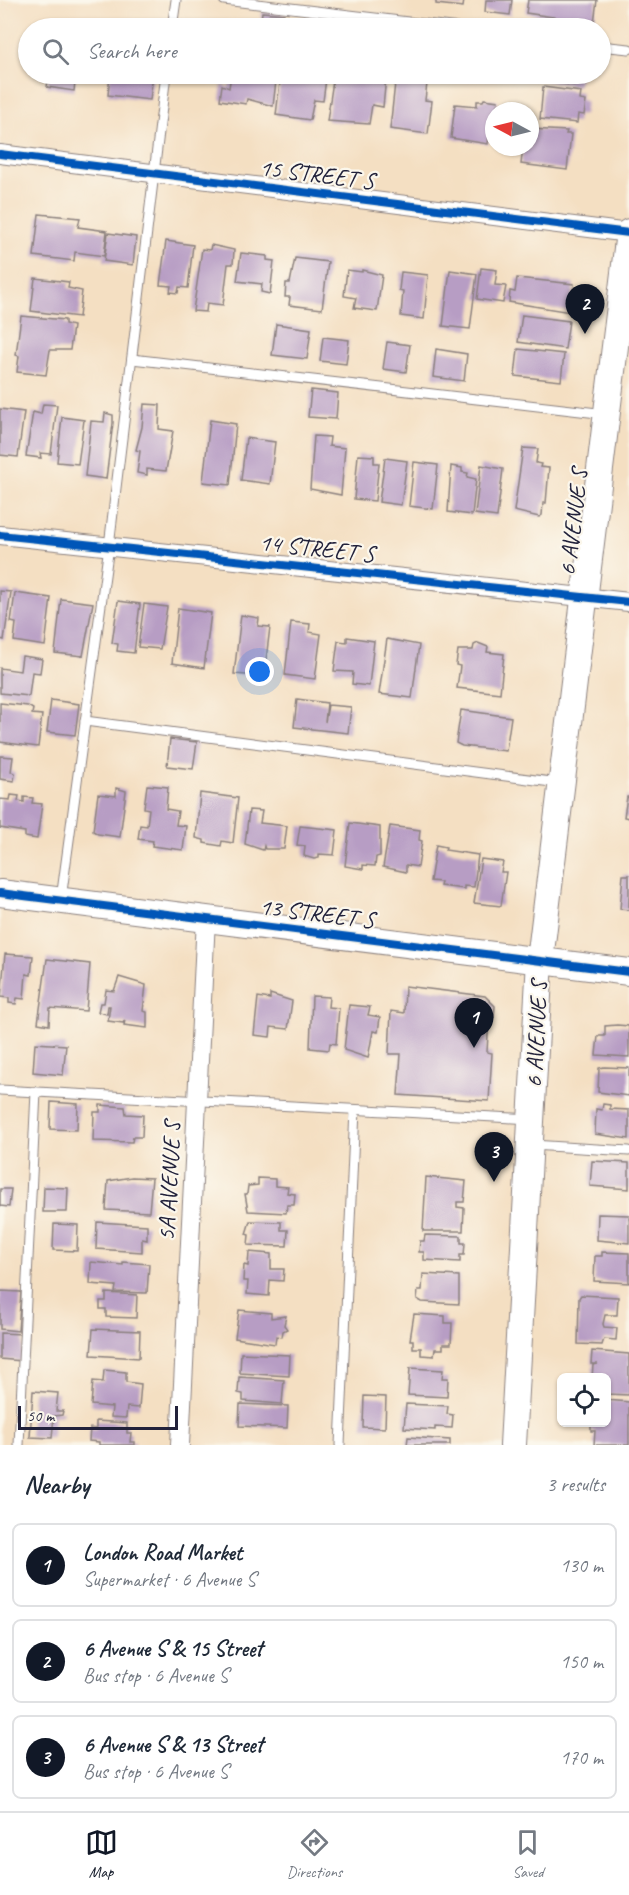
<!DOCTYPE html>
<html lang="en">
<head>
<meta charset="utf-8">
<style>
  :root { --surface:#fff; --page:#f6f6f7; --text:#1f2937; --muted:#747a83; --line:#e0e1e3; --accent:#111827 }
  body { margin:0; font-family:Caveat,sans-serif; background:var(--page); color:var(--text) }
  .controls { position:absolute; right:18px; bottom:18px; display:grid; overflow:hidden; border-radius:9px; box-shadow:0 2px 4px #0004 }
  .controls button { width:54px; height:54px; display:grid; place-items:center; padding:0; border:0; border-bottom:2px solid var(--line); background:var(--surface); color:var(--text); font:30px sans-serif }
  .compass { position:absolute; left:485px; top:102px; width:54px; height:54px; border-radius:50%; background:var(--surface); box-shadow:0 2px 4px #0004; rotate:277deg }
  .scale { position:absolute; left:18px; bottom:15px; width:160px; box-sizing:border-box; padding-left:6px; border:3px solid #22223b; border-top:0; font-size:16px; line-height:21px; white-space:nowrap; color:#22223b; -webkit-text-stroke:4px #fbf7ec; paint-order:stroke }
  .you { position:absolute; left:260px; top:672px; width:21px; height:21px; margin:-15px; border:4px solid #fff; border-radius:50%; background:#1a73e8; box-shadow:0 0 0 9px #1a73e833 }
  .badge { display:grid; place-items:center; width:39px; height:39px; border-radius:50%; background:var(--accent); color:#fff; font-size:20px; font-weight:700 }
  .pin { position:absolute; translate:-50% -50px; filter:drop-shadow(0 2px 3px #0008) }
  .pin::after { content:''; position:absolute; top:32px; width:21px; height:18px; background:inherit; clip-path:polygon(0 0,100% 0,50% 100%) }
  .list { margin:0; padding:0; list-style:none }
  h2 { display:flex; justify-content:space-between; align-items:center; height:78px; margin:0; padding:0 24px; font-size:26px }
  h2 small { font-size:20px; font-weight:400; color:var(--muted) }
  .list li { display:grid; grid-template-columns:39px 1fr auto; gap:18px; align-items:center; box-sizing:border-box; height:84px; margin:0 12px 12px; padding:0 12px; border:2px solid var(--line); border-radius:9px }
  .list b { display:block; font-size:22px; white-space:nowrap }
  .list p { margin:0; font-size:20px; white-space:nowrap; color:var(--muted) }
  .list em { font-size:20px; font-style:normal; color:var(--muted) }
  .icon { flex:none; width:33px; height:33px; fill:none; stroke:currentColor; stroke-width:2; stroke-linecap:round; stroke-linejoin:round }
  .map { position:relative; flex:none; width:629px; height:1445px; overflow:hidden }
  .search { position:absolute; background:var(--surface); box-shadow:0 2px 4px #0004; left:18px; right:18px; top:18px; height:66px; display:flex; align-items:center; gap:15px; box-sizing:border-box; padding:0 21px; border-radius:33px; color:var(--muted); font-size:22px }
  .sheet { height:366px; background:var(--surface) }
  nav { display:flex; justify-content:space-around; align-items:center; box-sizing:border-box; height:84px; border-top:2px solid var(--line); background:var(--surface); font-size:16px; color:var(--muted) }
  nav a { display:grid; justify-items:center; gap:3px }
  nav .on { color:var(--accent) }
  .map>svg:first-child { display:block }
  .building { fill:#b79dc4 }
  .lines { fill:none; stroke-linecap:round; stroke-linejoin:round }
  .lane-casing { stroke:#8b807e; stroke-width:11 }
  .street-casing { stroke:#8b807e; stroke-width:20 }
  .secondary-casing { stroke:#8b807e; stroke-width:28 }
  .lane { stroke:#fff; stroke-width:9 }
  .street { stroke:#fff; stroke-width:18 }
  .secondary { stroke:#fff; stroke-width:26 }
  .cycleway-casing { stroke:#fbf7ec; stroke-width:11 }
  .cycleway { stroke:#0057b8; stroke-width:8 }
  .labels { text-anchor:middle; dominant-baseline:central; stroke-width:4.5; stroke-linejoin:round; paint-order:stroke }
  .street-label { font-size:24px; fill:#22223b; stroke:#fbf7ec }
</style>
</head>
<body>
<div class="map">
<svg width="629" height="1445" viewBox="0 0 629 1445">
  <rect width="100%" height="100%" fill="#fbf7ec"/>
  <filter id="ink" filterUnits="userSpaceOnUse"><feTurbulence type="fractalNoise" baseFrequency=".0167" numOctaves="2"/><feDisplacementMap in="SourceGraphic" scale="12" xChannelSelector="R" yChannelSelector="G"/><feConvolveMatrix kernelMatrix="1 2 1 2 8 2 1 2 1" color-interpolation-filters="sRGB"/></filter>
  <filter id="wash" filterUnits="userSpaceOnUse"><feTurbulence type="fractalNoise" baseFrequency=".008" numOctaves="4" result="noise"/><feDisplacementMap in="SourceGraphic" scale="24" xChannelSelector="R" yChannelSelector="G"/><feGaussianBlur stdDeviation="1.35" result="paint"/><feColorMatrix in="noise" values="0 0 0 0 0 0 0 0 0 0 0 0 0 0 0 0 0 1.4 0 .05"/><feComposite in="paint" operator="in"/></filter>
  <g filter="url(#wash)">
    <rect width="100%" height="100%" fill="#f4dfc2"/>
    <g id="blocks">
      <!-- building -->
      <g class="building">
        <polygon points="436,0 464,0 463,7 436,4"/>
        <polygon points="486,0 512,0 510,15 485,12"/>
        <polygon points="528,0 597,0 594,23 526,13"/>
        <polygon points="262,12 284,14 283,28 260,28"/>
        <polygon points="49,74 76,74 74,91 47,87"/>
        <polygon points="110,74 153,74 150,100 108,95"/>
        <polygon points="231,74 264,77 264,81 276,81 273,106 247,99 246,104 220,100 222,85 229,88"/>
        <polygon points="281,74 311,74 311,77 326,79 323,101 314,100 310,120 276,115"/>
        <polygon points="334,74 386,77 383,107 372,105 369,124 327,121"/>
        <polygon points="396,74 428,75 425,100 432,101 428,134 390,129"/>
        <polygon points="545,74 580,74 578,86 544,81"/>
        <polygon points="543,87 581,92 580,100 586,101 584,115 578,114 577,123 540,119"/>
        <polygon points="484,99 498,101 496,111 494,111 494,126 490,126 488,144 451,138 455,104 477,106 477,101 483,101"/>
        <polygon points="530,129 567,131 566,134 571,134 567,170 521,164 523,147 530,147"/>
        <polygon points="39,214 80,218 78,227 107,231 104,256 75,252 74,261 34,256"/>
        <polygon points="108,233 136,237 133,265 104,261"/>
        <polygon points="166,241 193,245 188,288 179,287 178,293 170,292 171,286 160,285"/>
        <polygon points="211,245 234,250 233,264 228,264 223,305 207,303 206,312 193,311 202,249 210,250"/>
        <polygon points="241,253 267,256 267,260 274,261 270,294 261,292 262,284 237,281"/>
        <polygon points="295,258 328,262 322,309 289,305 290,297 285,297 286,283 290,283"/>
        <polygon points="481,268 497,270 495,285 506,286 503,303 477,299"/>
        <polygon points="347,270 362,272 362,270 382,275 377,311 354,308 356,298 344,296"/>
        <polygon points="450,270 477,274 470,329 443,326"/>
        <polygon points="401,272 428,275 424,319 401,316 403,291 399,290"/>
        <polygon points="35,278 69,282 68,288 82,291 79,317 31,311"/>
        <polygon points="517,278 574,284 570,312 509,302 510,291 515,292"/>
        <polygon points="522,315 569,321 565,349 518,342"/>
        <polygon points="21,316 65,320 65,324 73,326 70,350 50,350 46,375 17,372 19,356 16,355"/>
        <polygon points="276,324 311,329 307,359 272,355"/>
        <polygon points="323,337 349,340 346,364 320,361"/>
        <polygon points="387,342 410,345 406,372 383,369"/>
        <polygon points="436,349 467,354 464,381 433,377"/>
        <polygon points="518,349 564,354 561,381 515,376"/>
        <polygon points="311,390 338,393 336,419 308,417"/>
        <polygon points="43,404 57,405 51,454 40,453 41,458 26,456 33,412 41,414"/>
        <polygon points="144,404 160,405 159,429 173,431 166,471 147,469 147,475 137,473 140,451 136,450 142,427"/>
        <polygon points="0,409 24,412 18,457 0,455"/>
        <polygon points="105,413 113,415 113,423 106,479 85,476 91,421 104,422"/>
        <polygon points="62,417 84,420 78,464 57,462"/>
        <polygon points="210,420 236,424 230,485 203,482"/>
        <polygon points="314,436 330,437 329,446 345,448 341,495 310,489"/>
        <polygon points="246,438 275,442 270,484 241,480"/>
        <polygon points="523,448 538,449 536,463 541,464 540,467 549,468 546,503 543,503 542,515 539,517 514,511"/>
        <polygon points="358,455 374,456 374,463 379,463 375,501 354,499"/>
        <polygon points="385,458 407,461 401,505 379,502"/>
        <polygon points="414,462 438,465 433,509 409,506"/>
        <polygon points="481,465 503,469 497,517 475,514"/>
        <polygon points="451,466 462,468 462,472 468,473 467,477 476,479 472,515 448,512"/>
        <polygon points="0,591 11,592 4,640 0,639"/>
        <polygon points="15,593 51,598 45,646 14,641 16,623 11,622"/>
        <polygon points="61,599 93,603 83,656 55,653"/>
        <polygon points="118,601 140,604 134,653 117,651 118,644 112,643"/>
        <polygon points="144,604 167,607 160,649 138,647"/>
        <polygon points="178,608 211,613 204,668 172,663"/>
        <polygon points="241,615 259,618 258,626 270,627 265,668 273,669 272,677 234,674"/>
        <polygon points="291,622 310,624 309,632 321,634 315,679 285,675"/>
        <polygon points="347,637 374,641 369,686 352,684 353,672 334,671 338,641 347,642"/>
        <polygon points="387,639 419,645 412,698 379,694"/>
        <polygon points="478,643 488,647 487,652 504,654 500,693 457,688 460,666 456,665 458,650 473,650 474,645"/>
        <polygon points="22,656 42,659 40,673 32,672 29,696 0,693 0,668 20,671"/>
        <polygon points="297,699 327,703 325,722 328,705 351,707 348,733 294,727"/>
        <polygon points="51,700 79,704 75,735 47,732"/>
        <polygon points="0,703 28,706 33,709 32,714 42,715 38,747 0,742"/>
        <polygon points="461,710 511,717 506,751 462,746 456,743"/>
        <polygon points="170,739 197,742 193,769 167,766"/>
        <polygon points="0,756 13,757 11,772 15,773 14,781 0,779"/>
        <polygon points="147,785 168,787 166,809 178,811 176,825 186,826 183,850 152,846 153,841 138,839 140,825 147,826 149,809 144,808"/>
        <polygon points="116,788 126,791 120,837 98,834 93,831 98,794 116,796"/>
        <polygon points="200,793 238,798 233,843 222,841 221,846 204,843 204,840 196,838"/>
        <polygon points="11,795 19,796 18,801 24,802 24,797 33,798 32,803 42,804 37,839 25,837 25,832 0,828 0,799 10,800"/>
        <polygon points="627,797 629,797 629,818 624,817"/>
        <polygon points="249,810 262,811 260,823 287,826 284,849 265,849 264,846 263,850 245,844"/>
        <polygon points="350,823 380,827 380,856 376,857 375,866 363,865 363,869 345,866"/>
        <polygon points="300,826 337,830 334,855 319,854 319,858 314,859 304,856 305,846 297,845"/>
        <polygon points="390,826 420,830 419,840 422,841 418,867 406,865 406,872 383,867"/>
        <polygon points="436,845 446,847 445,850 478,855 474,887 464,886 464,889 440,886 441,882 430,881"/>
        <polygon points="481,859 503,862 501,872 506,872 501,906 474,903"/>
        <polygon points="623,875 629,875 629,910 620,909"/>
        <polygon points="5,954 33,956 31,975 26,974 24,999 17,998 16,1004 9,1003 9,998 1,997"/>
        <polygon points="47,959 90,964 86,1011 50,1008 49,1025 38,1023"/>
        <polygon points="119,977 146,985 143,1011 147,1012 147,1028 124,1025 125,1020 123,1023 108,1021 110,1006 108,1006 107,1014 98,1012 100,1003 104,1003 106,990 114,991"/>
        <polygon points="405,986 485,996 495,1006 494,1017 489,1017 487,1052 492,1053 489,1101 398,1095 401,1054 389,1054 391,1011 404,1013"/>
        <polygon points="270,994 292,1001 288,1029 271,1027 270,1037 254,1035 258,997 270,999"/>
        <polygon points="312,996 329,997 328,1007 339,1008 336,1044 330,1043 329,1050 310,1048"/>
        <polygon points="349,1005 370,1007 368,1015 380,1017 378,1032 373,1031 368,1058 344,1050"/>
        <polygon points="617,1025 629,1026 629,1057 596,1055 598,1036 605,1036 605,1026"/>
        <polygon points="35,1043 66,1045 63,1075 33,1072"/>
        <polygon points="604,1067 629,1068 629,1096 598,1092 599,1068"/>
        <polygon points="51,1102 78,1104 77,1130 50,1129"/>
        <polygon points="603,1104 610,1105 610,1109 629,1110 629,1139 595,1134 596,1109 602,1110"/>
        <polygon points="100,1105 125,1107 126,1114 143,1115 142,1137 133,1137 132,1142 93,1141 94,1112 100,1112"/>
        <polygon points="592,1161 629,1163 629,1189 590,1186"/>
        <polygon points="132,1177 152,1178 149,1212 106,1210 108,1181"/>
        <polygon points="426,1177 466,1181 464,1202 457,1202 457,1207 464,1208 463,1231 423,1231"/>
        <polygon points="258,1178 275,1179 275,1186 288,1187 287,1193 295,1194 294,1205 287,1205 286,1213 248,1211 245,1194 247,1194 248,1186 258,1185"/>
        <polygon points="44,1187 68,1188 67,1212 43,1212"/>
        <polygon points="0,1189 11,1189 9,1207 0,1206"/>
        <polygon points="598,1214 629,1215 629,1243 597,1240"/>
        <polygon points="250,1221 281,1222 281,1230 288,1230 287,1246 248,1245 249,1235 246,1234"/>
        <polygon points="97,1222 147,1225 147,1240 142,1239 142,1252 96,1249"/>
        <polygon points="54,1224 78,1225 77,1251 53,1250"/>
        <polygon points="425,1235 461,1236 461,1243 465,1243 464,1255 460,1255 460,1262 424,1260 424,1252 419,1252 420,1241 424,1241"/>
        <polygon points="249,1252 271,1254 271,1269 284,1269 283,1281 270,1280 269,1296 247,1294 248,1281 243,1281 244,1265 248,1266"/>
        <polygon points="602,1252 629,1253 629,1283 594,1281 595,1256 602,1256"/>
        <polygon points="91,1262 123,1265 123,1262 149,1264 147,1293 115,1292 116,1286 90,1284"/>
        <polygon points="423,1274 459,1276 459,1304 422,1302 417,1299 418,1290 422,1290"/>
        <polygon points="0,1291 21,1292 18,1331 0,1329"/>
        <polygon points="106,1293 137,1295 136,1318 106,1317 106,1309 100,1309 100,1301 106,1301"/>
        <polygon points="581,1295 618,1297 617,1315 605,1315 603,1324 604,1327 617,1328 616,1340 604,1339 602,1345 578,1344 579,1298"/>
        <polygon points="239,1310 271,1313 271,1318 286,1316 284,1325 287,1329 283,1331 282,1337 276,1336 275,1344 235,1338"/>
        <polygon points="414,1314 445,1316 445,1323 452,1323 451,1344 443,1344 443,1349 435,1349 434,1356 421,1355 421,1348 413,1348 413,1340 410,1340"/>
        <polygon points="93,1329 140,1331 139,1358 91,1355"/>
        <polygon points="0,1333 23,1334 22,1361 0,1359"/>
        <polygon points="592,1351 629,1354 629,1395 606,1394 606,1378 592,1378 593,1365 598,1364 591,1364"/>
        <polygon points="241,1353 290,1355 289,1376 240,1373"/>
        <polygon points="410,1368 443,1370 442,1378 448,1378 447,1397 408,1395"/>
        <polygon points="104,1370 126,1372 126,1382 141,1384 139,1408 127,1407 126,1418 111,1417 112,1407 91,1405 93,1381 103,1382"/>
        <polygon points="239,1377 284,1380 282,1404 243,1401 243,1394 238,1393"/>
        <polygon points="33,1391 58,1393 56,1411 63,1411 62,1415 54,1416 52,1438 30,1437"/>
        <polygon points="364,1396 386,1397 385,1428 363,1427"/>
        <polygon points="606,1400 629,1402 629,1445 594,1445 595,1431 591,1431 591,1422 606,1422"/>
        <polygon points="240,1404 288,1406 287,1428 239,1426"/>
        <polygon points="406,1404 448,1406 447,1414 453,1415 452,1428 435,1427 435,1430 404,1428"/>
        <polygon points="96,1421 127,1423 127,1433 131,1433 130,1442 135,1442 135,1445 99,1445 99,1442 89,1441 90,1428 96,1429"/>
        <polygon points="408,1437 450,1440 450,1445 407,1445"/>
      </g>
    </g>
  </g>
  <g filter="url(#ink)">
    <use href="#blocks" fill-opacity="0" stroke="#8b807e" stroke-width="1.5"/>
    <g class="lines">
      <!-- lane casing -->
      <g class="lane-casing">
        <g id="lane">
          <polyline points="224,0 459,28"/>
          <polyline points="172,28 176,0"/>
          <polyline points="600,46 629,49"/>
          <polyline points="132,359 606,414"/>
          <polyline points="85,721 559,783"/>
          <polyline points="61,899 109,546 166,74"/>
          <polyline points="0,1090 531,1119"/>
          <polyline points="532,1145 629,1151"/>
          <polyline points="19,1445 36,1092"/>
          <polyline points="340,1445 355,1110"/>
        </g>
      </g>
      <!-- street casing -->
      <g class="street-casing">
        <g id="street">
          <polyline points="0,154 629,233"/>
          <polyline points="0,535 629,602"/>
          <polyline points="180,1445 206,919"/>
        </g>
      </g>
      <!-- secondary casing -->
      <g class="secondary-casing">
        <g id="secondary">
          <polyline points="0,893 629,972"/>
          <polyline points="513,1445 540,960 629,232"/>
        </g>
      </g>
      <!-- lane -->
      <use href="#lane" class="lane"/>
      <!-- street -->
      <use href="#street" class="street"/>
      <!-- secondary -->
      <use href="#secondary" class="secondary"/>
      <!-- cycleway casing -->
      <g class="cycleway-casing">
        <g id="cycleway">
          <polyline points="0,154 629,233"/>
          <polyline points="0,535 629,602"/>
          <polyline points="0,893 629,972"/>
        </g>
      </g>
      <!-- cycleway -->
      <use href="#cycleway" class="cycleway"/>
    </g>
  </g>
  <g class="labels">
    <!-- street labels -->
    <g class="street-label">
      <text transform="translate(317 174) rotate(7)">15 STREET S</text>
      <text transform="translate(573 522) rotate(-83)">6 AVENUE S</text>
      <text transform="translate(317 548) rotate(6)">14 STREET S</text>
      <text transform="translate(317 913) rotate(7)">13 STREET S</text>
      <text transform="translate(536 1034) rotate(-87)">6 AVENUE S</text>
      <text transform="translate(169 1181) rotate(-87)">5A AVENUE S</text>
    </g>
  </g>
</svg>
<div class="controls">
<button><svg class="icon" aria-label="locate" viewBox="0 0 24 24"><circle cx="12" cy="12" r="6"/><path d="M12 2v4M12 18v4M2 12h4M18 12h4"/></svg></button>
</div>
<svg class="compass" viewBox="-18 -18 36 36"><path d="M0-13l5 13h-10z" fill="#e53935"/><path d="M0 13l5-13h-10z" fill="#747a83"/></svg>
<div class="scale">50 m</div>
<div class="you"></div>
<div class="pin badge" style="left:474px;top:1048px">1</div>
<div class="pin badge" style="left:585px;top:334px">2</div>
<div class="pin badge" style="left:494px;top:1182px">3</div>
<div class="search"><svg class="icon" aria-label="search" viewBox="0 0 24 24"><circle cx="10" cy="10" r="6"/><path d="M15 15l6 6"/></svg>Search here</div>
</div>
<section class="sheet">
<h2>Nearby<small>3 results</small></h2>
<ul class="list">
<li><span class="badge">1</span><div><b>London Road Market</b><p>Supermarket · 6 Avenue S</p></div><em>130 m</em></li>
<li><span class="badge">2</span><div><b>6 Avenue S &amp; 15 Street</b><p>Bus stop · 6 Avenue S</p></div><em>150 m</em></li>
<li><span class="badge">3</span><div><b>6 Avenue S &amp; 13 Street</b><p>Bus stop · 6 Avenue S</p></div><em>170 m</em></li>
</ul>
</section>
<nav>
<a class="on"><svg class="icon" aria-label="map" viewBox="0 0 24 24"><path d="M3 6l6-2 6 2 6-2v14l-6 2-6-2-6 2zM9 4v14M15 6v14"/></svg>Map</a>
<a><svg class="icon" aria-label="directions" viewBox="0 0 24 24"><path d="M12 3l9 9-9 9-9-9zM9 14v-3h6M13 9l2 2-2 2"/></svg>Directions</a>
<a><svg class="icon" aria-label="saved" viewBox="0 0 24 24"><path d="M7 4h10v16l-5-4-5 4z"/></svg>Saved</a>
</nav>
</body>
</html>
